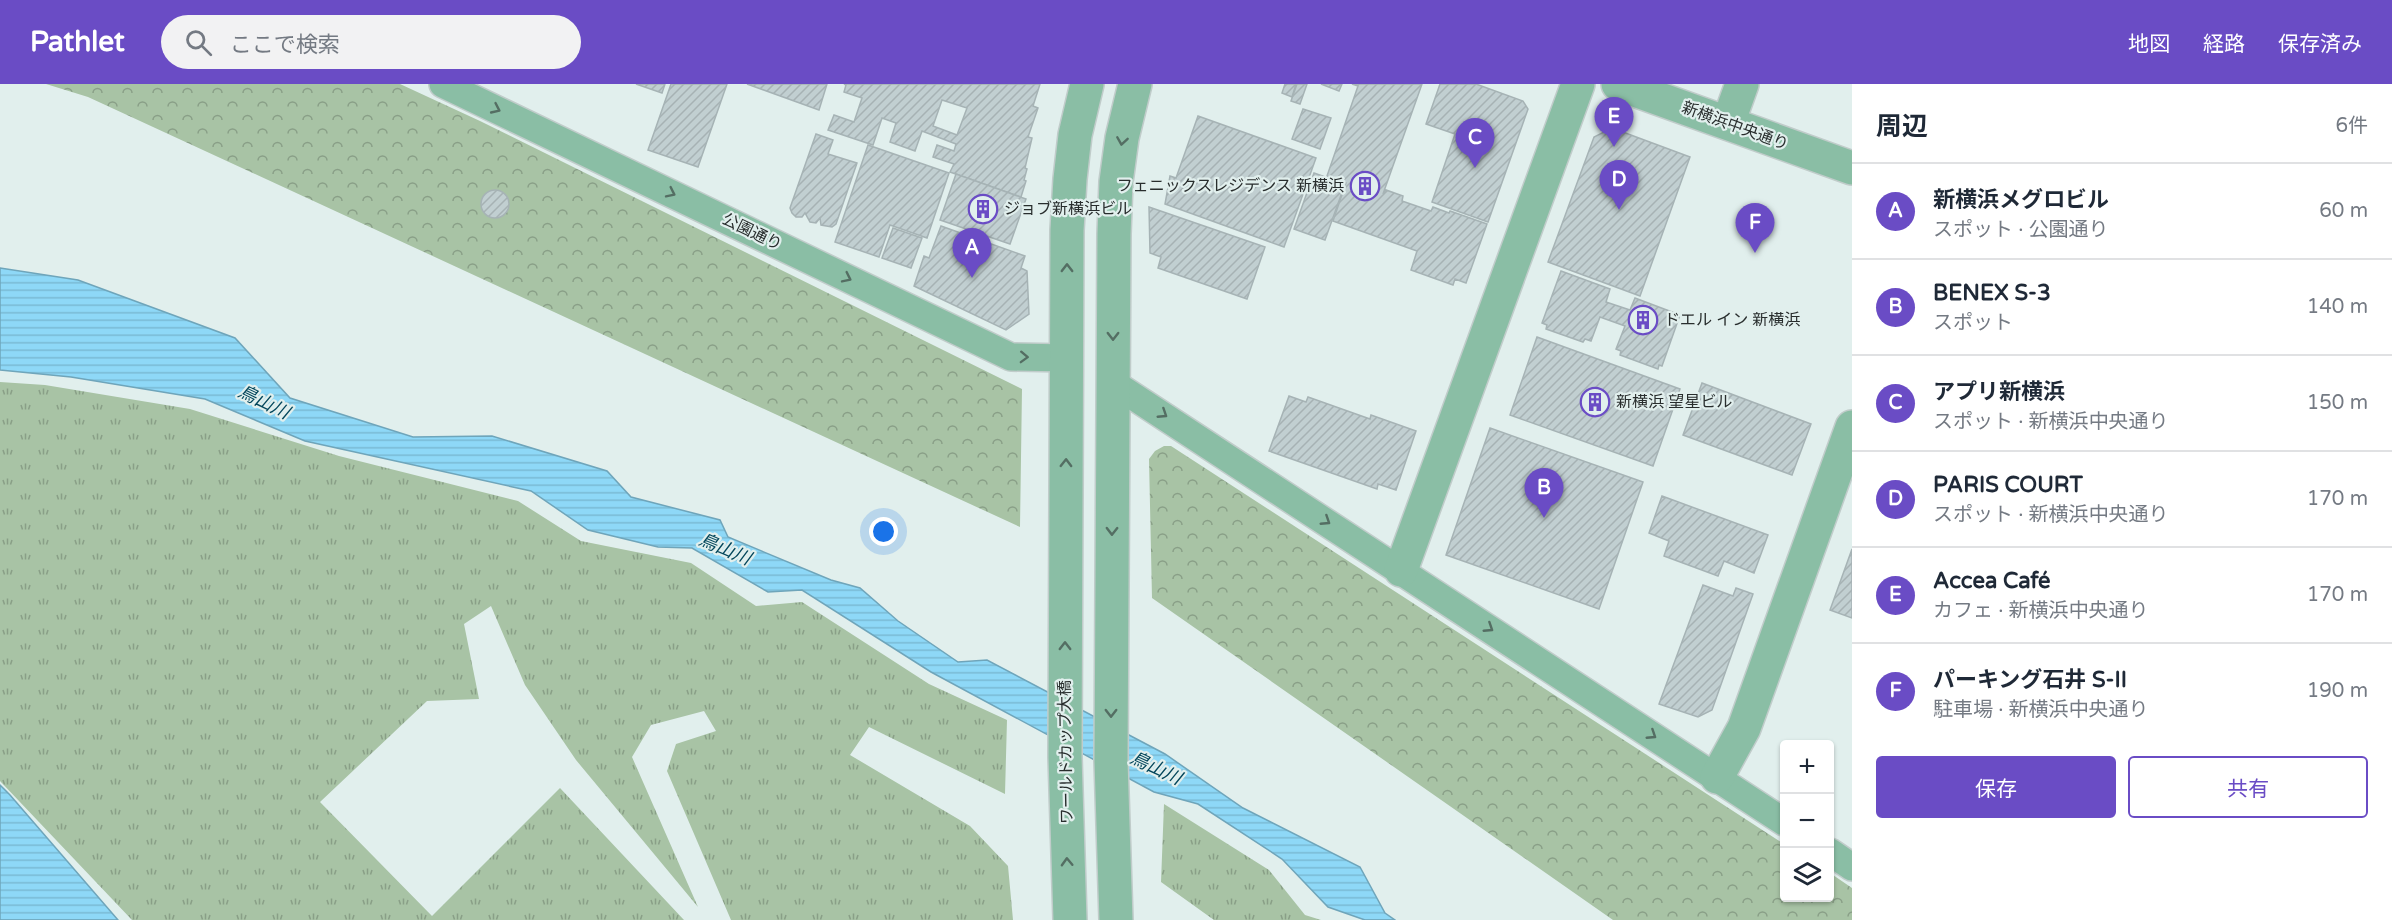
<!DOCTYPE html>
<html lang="ja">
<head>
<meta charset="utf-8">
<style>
  :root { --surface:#fff; --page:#f2f2f3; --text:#1f2937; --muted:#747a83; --line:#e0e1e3; --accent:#6a4cc5 }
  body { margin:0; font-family:"Varela Round","Noto Sans JP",sans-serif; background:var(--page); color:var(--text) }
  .controls { position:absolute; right:18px; bottom:18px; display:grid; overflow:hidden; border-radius:6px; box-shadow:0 2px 4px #0004 }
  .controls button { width:54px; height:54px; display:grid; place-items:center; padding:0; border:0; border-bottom:2px solid var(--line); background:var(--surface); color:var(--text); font:30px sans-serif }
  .you { position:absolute; left:884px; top:448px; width:21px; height:21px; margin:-15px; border:4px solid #fff; border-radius:50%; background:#1a73e8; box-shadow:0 0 0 9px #1a73e833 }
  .badge { display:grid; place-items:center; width:39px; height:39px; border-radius:50%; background:var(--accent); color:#fff; font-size:20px; font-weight:700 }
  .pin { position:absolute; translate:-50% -50px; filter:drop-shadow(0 2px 3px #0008) }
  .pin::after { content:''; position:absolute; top:32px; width:21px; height:18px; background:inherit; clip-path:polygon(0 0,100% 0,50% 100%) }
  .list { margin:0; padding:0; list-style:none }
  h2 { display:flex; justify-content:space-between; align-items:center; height:78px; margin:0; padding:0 24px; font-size:26px }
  h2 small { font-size:20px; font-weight:400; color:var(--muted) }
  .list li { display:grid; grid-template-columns:39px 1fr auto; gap:18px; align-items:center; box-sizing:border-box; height:96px; padding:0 24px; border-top:2px solid var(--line) }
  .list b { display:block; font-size:22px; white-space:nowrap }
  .list p { margin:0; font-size:20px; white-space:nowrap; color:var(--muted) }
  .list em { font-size:20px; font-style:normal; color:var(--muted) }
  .actions { display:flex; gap:12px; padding:18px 24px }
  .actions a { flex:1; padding:14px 0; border:2px solid var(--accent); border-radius:6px; text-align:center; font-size:21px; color:var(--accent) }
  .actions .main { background:var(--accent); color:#fff }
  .icon { flex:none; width:33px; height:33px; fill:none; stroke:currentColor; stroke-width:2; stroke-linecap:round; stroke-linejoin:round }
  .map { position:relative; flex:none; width:1852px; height:836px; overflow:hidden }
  header { display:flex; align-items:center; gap:36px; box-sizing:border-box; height:84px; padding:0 30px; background:var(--accent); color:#fff }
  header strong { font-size:28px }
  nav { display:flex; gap:33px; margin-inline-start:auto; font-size:21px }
  .search { width:420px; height:54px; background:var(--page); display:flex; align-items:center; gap:15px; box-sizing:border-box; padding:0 21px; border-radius:33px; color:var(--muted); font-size:22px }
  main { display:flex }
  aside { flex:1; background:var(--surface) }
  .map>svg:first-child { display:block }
  .grass { fill:url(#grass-tufts) }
  .forest { fill:url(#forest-crowns) }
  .water { fill:url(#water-rules); stroke:#6fa5ba; stroke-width:1.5 }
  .building { fill:url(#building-hatch); stroke:#a6b3b5; stroke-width:1.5; fill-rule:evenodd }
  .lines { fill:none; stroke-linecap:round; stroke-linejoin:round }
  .minor-casing { stroke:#c0ccca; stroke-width:30 }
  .tertiary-casing { stroke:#c0ccca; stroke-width:36 }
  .minor { stroke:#8abea5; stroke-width:27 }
  .tertiary { stroke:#8abea5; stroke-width:33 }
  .oneway { stroke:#546e63 }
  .labels { text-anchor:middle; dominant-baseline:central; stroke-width:4.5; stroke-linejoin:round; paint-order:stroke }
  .street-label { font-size:16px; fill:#282d2d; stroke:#e1efed }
  .poi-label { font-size:16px; fill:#282d2d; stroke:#e1efed; text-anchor:start }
  .water-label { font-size:18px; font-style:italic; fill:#03465b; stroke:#e1efed }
</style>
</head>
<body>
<header>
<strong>Pathlet</strong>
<div class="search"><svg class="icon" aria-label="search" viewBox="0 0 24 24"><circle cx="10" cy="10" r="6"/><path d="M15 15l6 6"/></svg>ここで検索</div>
<nav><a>地図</a><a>経路</a><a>保存済み</a></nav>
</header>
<main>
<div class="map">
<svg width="1852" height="836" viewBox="0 0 1852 836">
  <defs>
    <pattern id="grass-tufts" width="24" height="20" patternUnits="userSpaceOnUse" patternTransform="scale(1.5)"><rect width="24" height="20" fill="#a8c3a5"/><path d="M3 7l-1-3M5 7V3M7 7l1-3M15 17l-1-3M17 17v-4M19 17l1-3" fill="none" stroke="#899f87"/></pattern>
    <pattern id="forest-crowns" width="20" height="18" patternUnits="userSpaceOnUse" patternTransform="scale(1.5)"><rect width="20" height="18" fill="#a8c3a5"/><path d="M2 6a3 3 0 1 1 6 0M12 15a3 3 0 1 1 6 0" fill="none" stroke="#899f87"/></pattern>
    <pattern id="water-rules" width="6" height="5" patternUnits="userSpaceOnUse" patternTransform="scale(1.5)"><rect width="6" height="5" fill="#8ed8f7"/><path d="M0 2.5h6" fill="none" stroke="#7abad4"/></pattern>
    <pattern id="building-hatch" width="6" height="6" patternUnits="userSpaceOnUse" patternTransform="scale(1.5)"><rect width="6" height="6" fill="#c1cfd1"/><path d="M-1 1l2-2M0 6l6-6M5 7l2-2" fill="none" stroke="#a6b2b4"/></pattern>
  </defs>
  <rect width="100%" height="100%" fill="#e1efed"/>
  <!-- grass -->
  <g class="grass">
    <polygon points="0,298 45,301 190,325 339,372 518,417 581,457 691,479 756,522 802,518 929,600 1007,636 1005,710 869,643 850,671 970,742 1008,782 1013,836 731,836 667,687 676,660 716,647 704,627 651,641 632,673 698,823 576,676 525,601 491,522 464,540 479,615 427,617 320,718 432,832 560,704 684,836 132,836 0,697"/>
    <polygon points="1164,720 1269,786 1305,831 1321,836 1214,836 1161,798"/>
  </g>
  <!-- forest -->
  <g class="forest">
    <polygon points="46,0 400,0 480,37 1022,305 1020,443 88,13"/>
    <polygon points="1164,362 1171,362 1784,760 1784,814 1830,814 1830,789 1852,804 1852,836 1613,836 1152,514 1149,375 1155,367"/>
  </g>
  <!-- water -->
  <g class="water">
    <polygon points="0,184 78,196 235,254 290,314 413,353 492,352 607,387 631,413 720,436 728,453 831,496 860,504 898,537 958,578 987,576 1165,670 1243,724 1360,783 1385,829 1395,836 1365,836 1328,823 1282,775 1198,720 1154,708 931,588 802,506 768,508 692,464 658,463 588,446 531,407 305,357 205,315 71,293 0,286"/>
    <polygon points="0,701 10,711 118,836 0,836"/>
  </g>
  <!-- building -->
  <g class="building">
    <polygon points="636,0 665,0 662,9"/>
    <polygon points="671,0 727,0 698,83 648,66"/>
    <polygon points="747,0 827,0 819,26"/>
    <path d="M1040,0L1033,22L1038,24L1028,53L1032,54L1025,84L1027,85L1024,96L1026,97L1021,113L950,88L954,80L933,73L937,61L954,67L956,60L922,47L915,67L890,58L896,39L882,34L873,61L828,46L834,31L854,38L862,14L844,8L846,1L844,0ZM942,16L967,24L957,51L933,42Z"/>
    <polygon points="1285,0 1296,0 1292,13 1282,9"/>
    <polygon points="1297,0 1307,0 1300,20 1291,17"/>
    <polygon points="1321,0 1342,0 1339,7"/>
    <polygon points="1352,0 1422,0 1383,110 1386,106 1403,112 1402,117 1431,127 1433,123 1449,129 1450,127 1487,140 1466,199 1455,195 1453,201 1411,186 1417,167 1333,137 1346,99 1327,92 1358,2"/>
    <polygon points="1440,0 1476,0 1523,17 1528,25 1488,138 1432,118 1455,50 1426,40"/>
    <polygon points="1303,25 1331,34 1320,65 1292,55"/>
    <polygon points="1198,32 1316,74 1284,163 1165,120 1170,92 1176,94"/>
    <polygon points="1612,44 1690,73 1640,212 1548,178 1594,53"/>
    <polygon points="816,50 833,56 828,70 857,79 836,140 832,143 821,141 820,134 816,139 810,138 805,129 802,133 796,133 792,129 790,124"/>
    <polygon points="868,61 949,89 927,154 890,141 879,173 835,158"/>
    <polygon points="1314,89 1345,100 1325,156 1294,145"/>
    <polygon points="956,90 1026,115 1010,160 940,136"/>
    <circle cx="495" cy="120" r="14"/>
    <polygon points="1149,123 1265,163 1247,215 1158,184 1161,173 1150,169"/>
    <polygon points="941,142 1025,172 1021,184 1027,187 1029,230 1006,246 914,202 924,172 929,174"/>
    <polygon points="893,144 922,154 911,184 882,174"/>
    <polygon points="1561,187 1610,205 1606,218 1630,226 1635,214 1680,231 1662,282 1659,281 1658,285 1620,271 1621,267 1616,265 1625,242 1600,233 1591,257 1585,255 1583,258 1546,245 1547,241 1542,239"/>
    <polygon points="1537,253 1680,305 1653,382 1510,331"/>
    <polygon points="1702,299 1811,340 1792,391 1683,351"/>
    <polygon points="1289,312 1306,318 1308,313 1370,335 1371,331 1416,347 1396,406 1378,400 1377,405 1269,367"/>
    <polygon points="1490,344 1643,398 1599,525 1446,471"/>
    <polygon points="1662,412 1768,451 1754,489 1724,477 1718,492 1664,472 1669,457 1649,449"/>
    <polygon points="1852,465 1852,534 1830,526"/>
    <polygon points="1703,501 1733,512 1736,504 1753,510 1712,626 1698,633 1659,620"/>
  </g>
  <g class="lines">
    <!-- minor casing -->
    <g class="minor-casing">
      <g id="minor">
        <polyline points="443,0 1011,273 1067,274"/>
        <polyline points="1113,299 1784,738"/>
        <polyline points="1830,768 1852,783"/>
      </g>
    </g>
    <!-- tertiary casing -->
    <g class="tertiary-casing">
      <g id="tertiary">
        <polyline points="1618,0 1852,84"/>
        <polyline points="1728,39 1742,0"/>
        <polyline points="1401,486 1578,0"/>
        <polyline points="1717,693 1744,644 1852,343"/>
        <polyline points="1070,836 1065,673 1067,146 1070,95 1075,51 1087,0"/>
        <polyline points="1116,836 1111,677 1114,150 1116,98 1122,54 1135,0"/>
      </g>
    </g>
    <!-- minor -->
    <use href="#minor" class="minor"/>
    <!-- tertiary -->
    <use href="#tertiary" class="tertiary"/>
  </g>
  <!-- one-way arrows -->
  <defs><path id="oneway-chevron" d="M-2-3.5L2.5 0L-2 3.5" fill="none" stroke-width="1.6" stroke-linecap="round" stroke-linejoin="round" transform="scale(1.5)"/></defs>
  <g class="oneway">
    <use href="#oneway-chevron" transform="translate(496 25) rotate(25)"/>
    <use href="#oneway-chevron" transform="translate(1122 57) rotate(99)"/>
    <use href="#oneway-chevron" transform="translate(671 109) rotate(26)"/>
    <use href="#oneway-chevron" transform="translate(1067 184) rotate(-90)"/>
    <use href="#oneway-chevron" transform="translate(847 194) rotate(26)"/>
    <use href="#oneway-chevron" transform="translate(1113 252) rotate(90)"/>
    <use href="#oneway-chevron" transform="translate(1024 273) rotate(2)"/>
    <use href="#oneway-chevron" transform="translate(1163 330) rotate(33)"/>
    <use href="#oneway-chevron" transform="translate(1066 379) rotate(-89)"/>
    <use href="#oneway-chevron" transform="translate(1326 437) rotate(33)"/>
    <use href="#oneway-chevron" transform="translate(1112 447) rotate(91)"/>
    <use href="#oneway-chevron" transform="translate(1489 544) rotate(33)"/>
    <use href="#oneway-chevron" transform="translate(1065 562) rotate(-90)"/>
    <use href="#oneway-chevron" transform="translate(1111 629) rotate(90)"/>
    <use href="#oneway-chevron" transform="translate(1652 651) rotate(33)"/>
    <use href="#oneway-chevron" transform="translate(1067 778) rotate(-92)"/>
  </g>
  <!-- icons -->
  <defs>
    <g id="building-ring" transform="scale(1.5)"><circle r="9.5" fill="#e1efed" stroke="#6a4cc5" stroke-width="1.5"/><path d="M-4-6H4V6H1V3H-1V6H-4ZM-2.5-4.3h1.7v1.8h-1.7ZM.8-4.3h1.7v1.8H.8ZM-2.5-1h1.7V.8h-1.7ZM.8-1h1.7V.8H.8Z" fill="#6a4cc5"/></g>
  </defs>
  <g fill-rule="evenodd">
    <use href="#building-ring" x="1365" y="102"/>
    <use href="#building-ring" x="983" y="125"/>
    <use href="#building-ring" x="1643" y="236"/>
    <use href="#building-ring" x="1595" y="318"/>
  </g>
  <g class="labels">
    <!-- street labels -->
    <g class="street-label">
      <text transform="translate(1735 42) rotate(20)">新横浜中央通り</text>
      <text transform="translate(752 148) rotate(26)">公園通り</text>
      <text transform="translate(1066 668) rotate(-91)">ワールドカップ大橋</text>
    </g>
    <!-- poi labels -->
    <g class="poi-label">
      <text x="1344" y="102" text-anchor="end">フェニックスレジデンス 新横浜</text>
      <text x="1004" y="125">ジョブ新横浜ビル</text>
      <text x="1664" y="236">ドエル イン 新横浜</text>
      <text x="1616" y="318">新横浜 望星ビル</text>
    </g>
    <!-- water labels -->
    <g class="water-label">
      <text transform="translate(264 318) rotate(26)">鳥山川</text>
      <text transform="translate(725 465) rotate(23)">鳥山川</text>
      <text transform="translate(1156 684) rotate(25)">鳥山川</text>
    </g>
  </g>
</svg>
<div class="controls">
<button>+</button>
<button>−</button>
<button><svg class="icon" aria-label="layers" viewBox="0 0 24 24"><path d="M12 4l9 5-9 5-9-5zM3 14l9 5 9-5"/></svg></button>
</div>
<div class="you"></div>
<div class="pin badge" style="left:972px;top:194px">A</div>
<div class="pin badge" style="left:1544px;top:434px">B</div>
<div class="pin badge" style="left:1475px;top:84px">C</div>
<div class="pin badge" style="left:1619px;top:126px">D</div>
<div class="pin badge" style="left:1614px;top:63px">E</div>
<div class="pin badge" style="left:1755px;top:169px">F</div>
</div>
<aside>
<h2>周辺<small>6件</small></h2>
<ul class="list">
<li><span class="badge">A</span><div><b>新横浜メグロビル</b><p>スポット · 公園通り</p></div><em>60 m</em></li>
<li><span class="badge">B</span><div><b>BENEX S-3</b><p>スポット</p></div><em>140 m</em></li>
<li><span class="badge">C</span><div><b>アプリ新横浜</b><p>スポット · 新横浜中央通り</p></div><em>150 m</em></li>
<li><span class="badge">D</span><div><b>PARIS COURT</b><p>スポット · 新横浜中央通り</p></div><em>170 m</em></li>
<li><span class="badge">E</span><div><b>Accea Café</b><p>カフェ · 新横浜中央通り</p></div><em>170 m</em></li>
<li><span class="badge">F</span><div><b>パーキング石井 S-II</b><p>駐車場 · 新横浜中央通り</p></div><em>190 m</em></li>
</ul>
<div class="actions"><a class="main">保存</a><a>共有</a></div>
</aside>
</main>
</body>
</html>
